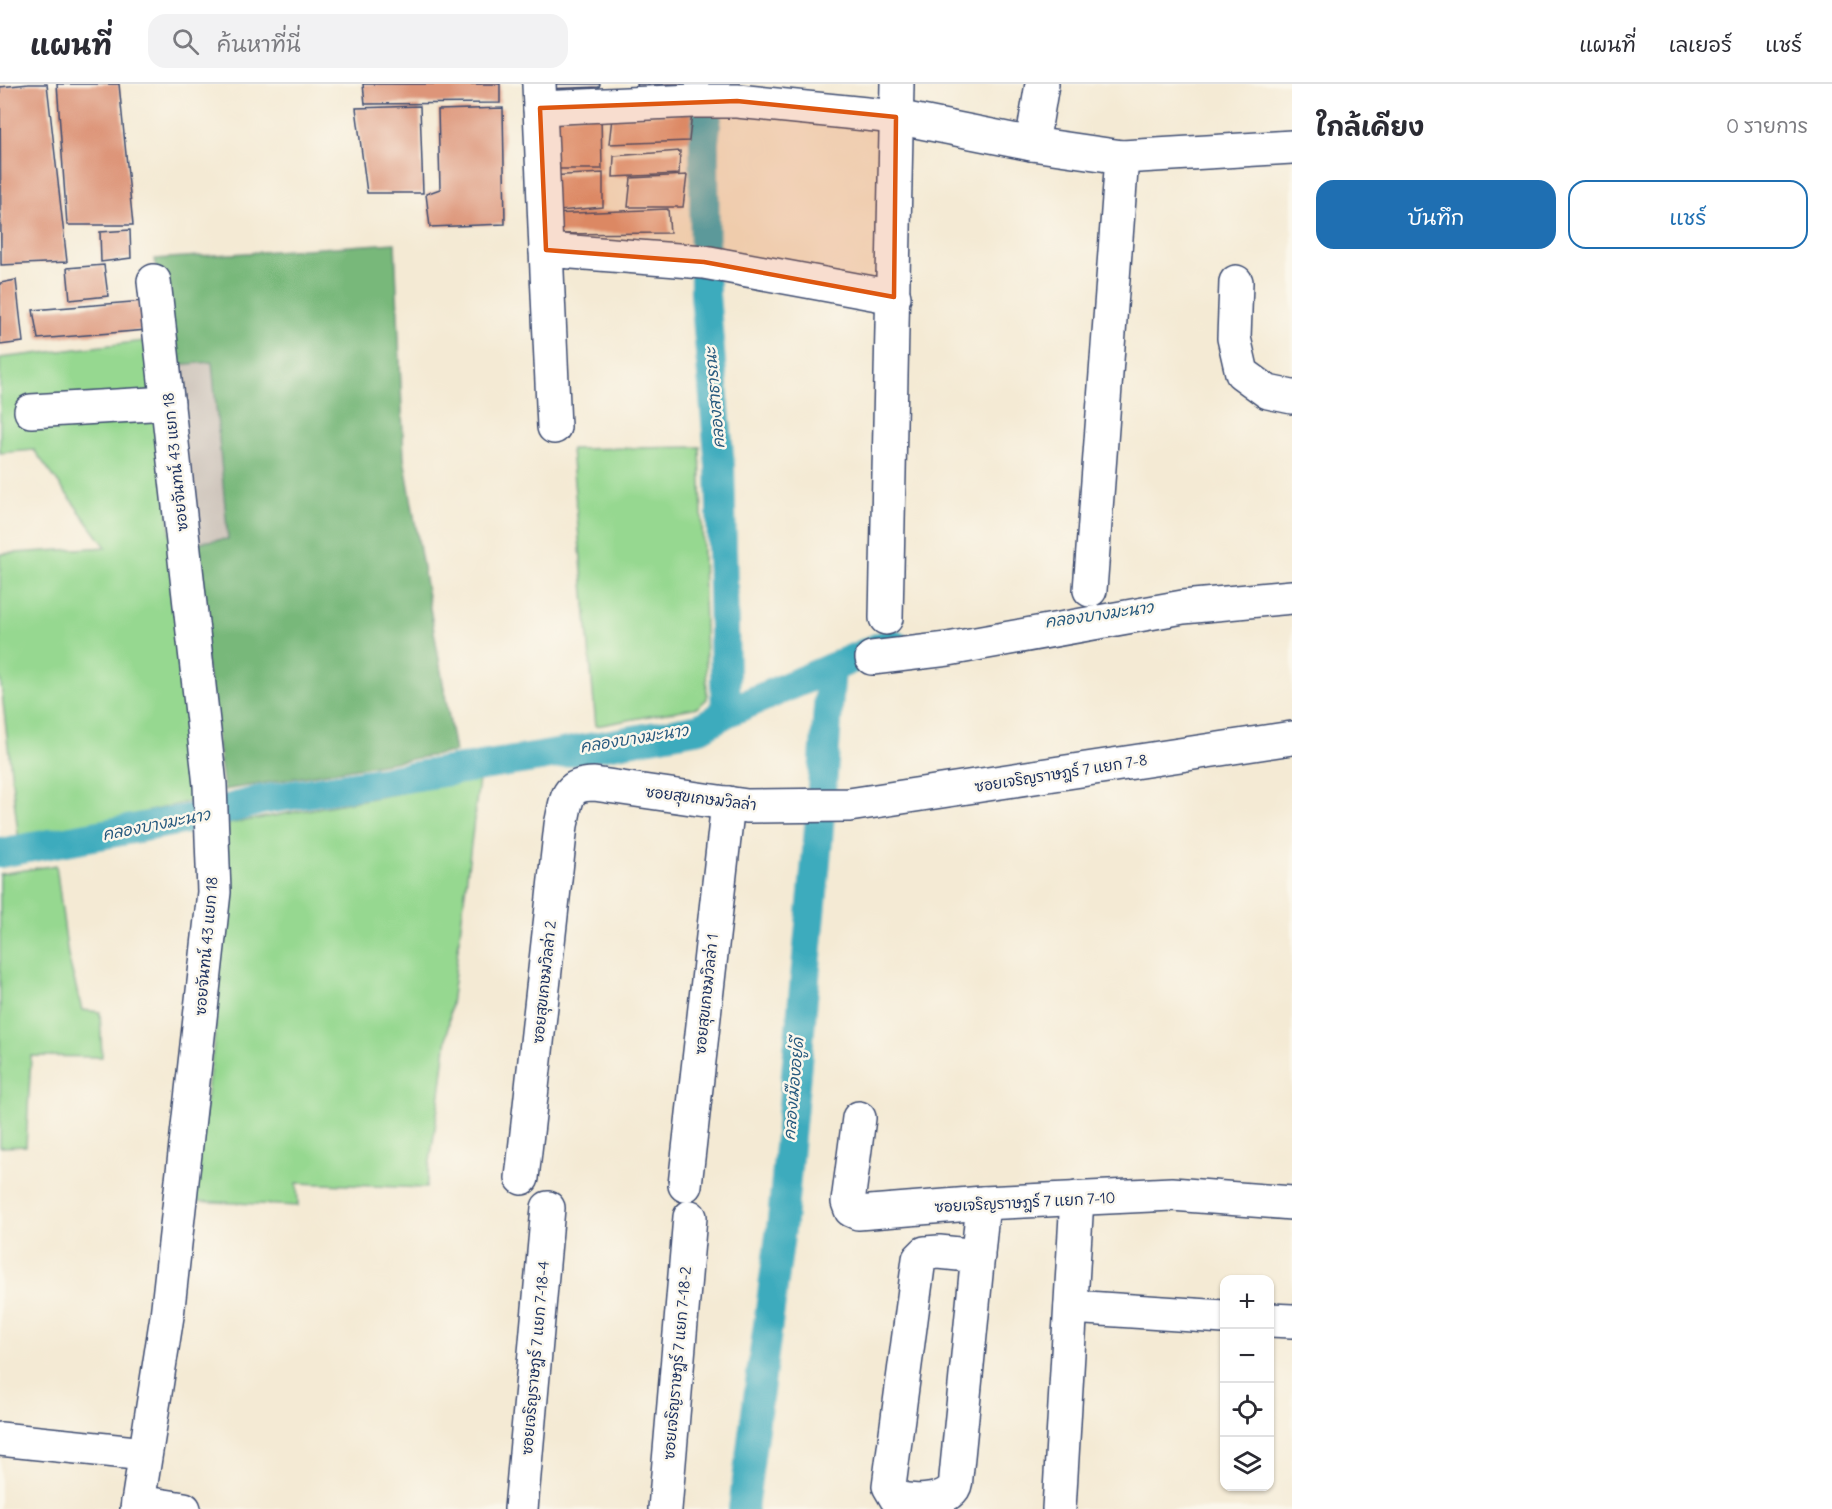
<!DOCTYPE html>
<html lang="th">
<head>
<meta charset="utf-8">
<style>
  :root { --surface:#fff; --page:#f2f2f3; --text:#2b2b33; --muted:#7c7c81; --line:#e1e1e2; --accent:#1f6fb2 }
  body { margin:0; font-family:Delius,"Playpen Sans Thai",sans-serif; background:var(--page); color:var(--text) }
  .controls { position:absolute; right:18px; bottom:18px; display:grid; overflow:hidden; border-radius:12px; box-shadow:0 2px 4px #0004 }
  .controls button { width:54px; height:54px; display:grid; place-items:center; padding:0; border:0; border-bottom:2px solid var(--line); background:var(--surface); color:var(--text); font:30px sans-serif }
  .list { margin:0; padding:0; list-style:none }
  h2 { display:flex; justify-content:space-between; align-items:center; height:78px; margin:0; padding:0 24px; font-size:26px }
  h2 small { font-size:20px; font-weight:400; color:var(--muted) }
  .actions { display:flex; gap:12px; padding:18px 24px }
  .actions a { flex:1; padding:14px 0; border:2px solid var(--accent); border-radius:18px; text-align:center; font-size:21px; color:var(--accent) }
  .actions .main { background:var(--accent); color:#fff }
  .icon { flex:none; width:33px; height:33px; fill:none; stroke:currentColor; stroke-width:2; stroke-linecap:round; stroke-linejoin:round }
  .map { position:relative; flex:none; width:1292px; height:1425px; overflow:hidden }
  header { display:flex; align-items:center; gap:36px; box-sizing:border-box; height:84px; padding:0 30px; background:var(--surface); border-bottom:2px solid var(--line) }
  header strong { font-size:28px }
  nav { display:flex; gap:33px; margin-inline-start:auto; font-size:21px }
  .search { width:420px; height:54px; background:var(--page); display:flex; align-items:center; gap:15px; box-sizing:border-box; padding:0 21px; border-radius:18px; color:var(--muted); font-size:22px }
  main { display:flex }
  aside { flex:1; background:var(--surface) }
  .map>svg:first-child { display:block }
  .industrial { fill:#ccc2b9 }
  .green { fill:#96d890; stroke:#588477; stroke-width:1.5 }
  .forest { fill:#78b87a; stroke:#4a746c; stroke-width:1.5 }
  .lines { fill:none; stroke-linecap:round; stroke-linejoin:round }
  .canal { stroke:#3eabbd; stroke-width:30 }
  .building { fill:#dd9579 }
  .minor-casing { stroke:#3c4b70; stroke-width:36 }
  .minor { stroke:#fff; stroke-width:33 }
  .marked { fill:#de5710; fill-opacity:0.2; stroke:#de5710; stroke-width:4.5; stroke-linejoin:round }
  .labels { text-anchor:middle; dominant-baseline:central; stroke-width:5; stroke-linejoin:round; paint-order:stroke }
  .street-label { font-size:15px; fill:#1b2f5e; stroke:#fbf7ec }
  .water-label { font-size:16px; font-style:italic; fill:#275a7f; stroke:#fbf7ec }
</style>
</head>
<body>
<header>
<strong>แผนที่</strong>
<div class="search"><svg class="icon" aria-label="search" viewBox="0 0 24 24"><circle cx="10" cy="10" r="6"/><path d="M15 15l6 6"/></svg>ค้นหาที่นี่</div>
<nav><a>แผนที่</a><a>เลเยอร์</a><a>แชร์</a></nav>
</header>
<main>
<div class="map">
<svg width="1292" height="1425" viewBox="0 0 1292 1425">
  <rect width="100%" height="100%" fill="#fbf7ec"/>
  <filter id="ink" filterUnits="userSpaceOnUse"><feTurbulence type="fractalNoise" baseFrequency=".0167" numOctaves="2"/><feDisplacementMap in="SourceGraphic" scale="12" xChannelSelector="R" yChannelSelector="G"/><feConvolveMatrix kernelMatrix="1 2 1 2 8 2 1 2 1" color-interpolation-filters="sRGB"/></filter>
  <filter id="wash" filterUnits="userSpaceOnUse"><feTurbulence type="fractalNoise" baseFrequency=".008" numOctaves="4" result="noise"/><feDisplacementMap in="SourceGraphic" scale="24" xChannelSelector="R" yChannelSelector="G"/><feGaussianBlur stdDeviation="1.35" result="paint"/><feColorMatrix in="noise" values="0 0 0 0 0 0 0 0 0 0 0 0 0 0 0 0 0 1.4 0 .05"/><feComposite in="paint" operator="in"/></filter>
  <g filter="url(#wash)">
    <rect width="100%" height="100%" fill="#f4ead4"/>
    <!-- industrial -->
    <polygon class="industrial" points="212,278 228,455 190,459 174,281"/>
    <!-- green -->
    <g class="green">
      <polygon points="144,257 159,333 196,716 19,758 0,592 0,470 106,463 34,366 0,369 0,274"/>
      <polygon points="700,363 707,615 698,623 596,642 571,365"/>
      <polygon points="479,695 440,1010 426,1104 297,1099 298,1122 192,1117 215,950 228,740"/>
      <polygon points="56,781 68,872 82,926 100,928 102,973 31,972 26,1062 0,1063 0,790"/>
    </g>
    <!-- forest -->
    <polygon class="forest" points="395,159 404,374 455,668 224,706 190,459 228,455 212,278 174,281 155,175"/>
    <g class="lines">
      <!-- canal -->
      <g class="canal">
        <polyline points="711,0 704,58 705,211 720,382 726,629"/>
        <polyline points="0,769 198,733 261,716 540,673 700,644 726,629 882,562 894,560"/>
        <polyline points="743,1425 782,1137 818,756 831,584"/>
      </g>
    </g>
    <g id="blocks">
      <!-- building -->
      <g class="building">
        <polygon points="29,0 47,0 67,178 1,181 0,3"/>
        <polygon points="57,0 119,0 133,141 67,141"/>
        <polygon points="363,0 500,0 500,19 365,20"/>
        <polygon points="544,0 600,0 599,3 544,5"/>
        <polygon points="637,0 701,0 701,2 638,4"/>
        <polygon points="420,22 423,109 367,109 356,24"/>
        <polygon points="503,24 505,140 430,143 426,110 440,105 438,26"/>
        <polygon points="692,29 689,57 609,60 612,34"/>
        <polygon points="601,31 602,85 543,85 545,34"/>
        <polygon points="680,67 679,90 613,93 614,72"/>
        <polygon points="603,89 603,123 548,128 547,92"/>
        <polygon points="687,91 683,123 628,123 631,94"/>
        <polygon points="668,125 670,149 551,150 551,130"/>
        <polygon points="130,146 131,174 101,178 100,148"/>
        <polygon points="104,181 108,212 70,216 67,184"/>
        <polygon points="16,196 23,258 0,261 0,199"/>
        <polygon points="144,217 147,246 38,255 33,226"/>
      </g>
    </g>
  </g>
  <g filter="url(#ink)">
    <use href="#blocks" fill-opacity="0" stroke="#3c4b70" stroke-width="1.5"/>
    <g class="lines">
      <!-- minor casing -->
      <g class="minor-casing">
        <g id="minor">
          <polyline points="539,0 546,166"/>
          <polyline points="540,24 693,17 737,17 896,33 1032,60 1122,73 1292,63"/>
          <polyline points="1032,60 1042,0"/>
          <polyline points="1236,198 1234,254 1242,289 1268,308 1292,313"/>
          <polyline points="31,327 168,319"/>
          <polyline points="554,343 546,166 704,178 894,213"/>
          <polyline points="1090,506 1122,73"/>
          <polyline points="886,534 897,0"/>
          <polyline points="872,574 948,565 1183,523 1292,513"/>
          <polyline points="859,1034 848,1118 851,1126 858,1129 983,1119 1172,1110 1292,1119"/>
          <path d="M522,1094L561,741C567,717 564,700 594,700L747,722L849,721L1292,654"/>
          <polyline points="685,1101 728,719"/>
          <path d="M978,1172L939,1168L925,1169L919,1175L889,1402L896,1414C911,1418 940,1419 952,1406C955,1403 956,1398 956,1393L983,1119"/>
          <polyline points="1071,1223 1224,1233"/>
          <polyline points="1270,1236 1292,1237"/>
          <polyline points="0,1355 145,1370"/>
          <polyline points="138,1418 184,1425"/>
          <polyline points="137,1425 167,1232 214,808 210,701 154,197"/>
          <polyline points="521,1425 548,1124"/>
          <polyline points="665,1425 690,1133"/>
          <polyline points="1059,1425 1077,1114"/>
        </g>
      </g>
      <!-- minor -->
      <use href="#minor" class="minor"/>
    </g>
  </g>
  <!-- marked area -->
  <path class="marked" d="M737,17L896,33L894,213L704,178L546,166L540,24Z"/>
  <g class="labels">
    <!-- street labels -->
    <g class="street-label">
      <text transform="translate(175 378) rotate(-96)">ซอยจันทน์ 43 แยก 18</text>
      <text transform="translate(1061 689) rotate(-9)">ซอยเจริญราษฎร์ 7 แยก 7-8</text>
      <text transform="translate(701 714) rotate(7)">ซอยสุขเกษมวิลล่า</text>
      <text transform="translate(206 862) rotate(-85)">ซอยจันทน์ 43 แยก 18</text>
      <text transform="translate(544 898) rotate(-84)">ซอยสุขเกษมวิลล่า 2</text>
      <text transform="translate(706 910) rotate(-84)">ซอยสุขเกษมวิลล่า 1</text>
      <text transform="translate(1025 1118) rotate(-3)">ซอยเจริญราษฎร์ 7 แยก 7-10</text>
      <text transform="translate(535 1274) rotate(-85)">ซอยเจริญราษฎร์ 7 แยก 7-18-4</text>
      <text transform="translate(677 1279) rotate(-85)">ซอยเจริญราษฎร์ 7 แยก 7-18-2</text>
    </g>
    <!-- water labels -->
    <g class="water-label">
      <text transform="translate(714 314) rotate(-95)">คลองสาธารณะ</text>
      <text transform="translate(1099 530) rotate(-8)">คลองบางมะนาว</text>
      <text transform="translate(634 654) rotate(-9)">คลองบางมะนาว</text>
      <text transform="translate(156 740) rotate(-11)">คลองบางมะนาว</text>
      <text transform="translate(793 1005) rotate(-85)">คลองเมืองอยู่ดี</text>
    </g>
  </g>
</svg>
<div class="controls">
<button>+</button>
<button>−</button>
<button><svg class="icon" aria-label="locate" viewBox="0 0 24 24"><circle cx="12" cy="12" r="6"/><path d="M12 2v4M12 18v4M2 12h4M18 12h4"/></svg></button>
<button><svg class="icon" aria-label="layers" viewBox="0 0 24 24"><path d="M12 4l9 5-9 5-9-5zM3 14l9 5 9-5"/></svg></button>
</div>
</div>
<aside>
<h2>ใกล้เคียง<small>0 รายการ</small></h2>
<ul class="list">
</ul>
<div class="actions"><a class="main">บันทึก</a><a>แชร์</a></div>
</aside>
</main>
</body>
</html>
